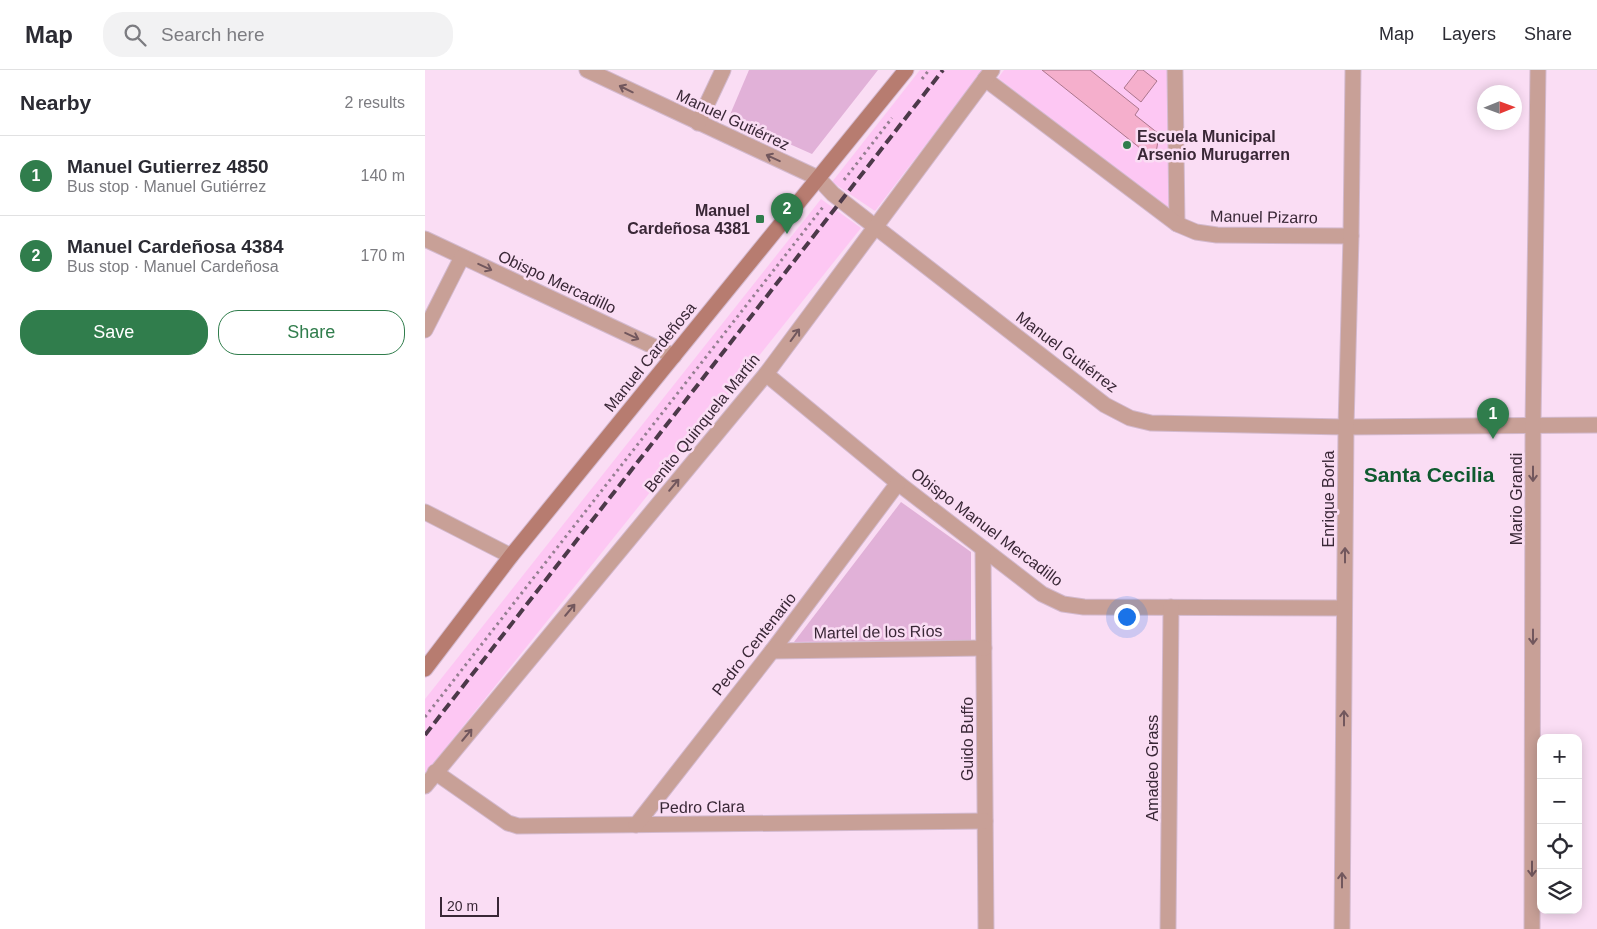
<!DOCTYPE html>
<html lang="en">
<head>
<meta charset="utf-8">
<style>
  :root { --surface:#fff; --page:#f2f2f3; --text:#2b2b33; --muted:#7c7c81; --line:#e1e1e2; --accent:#307d4c }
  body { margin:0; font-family:Arial,sans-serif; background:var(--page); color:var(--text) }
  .controls { position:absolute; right:15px; bottom:15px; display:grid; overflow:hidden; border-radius:10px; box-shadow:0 2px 12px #0003 }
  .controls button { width:45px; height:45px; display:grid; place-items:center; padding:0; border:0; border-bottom:1px solid var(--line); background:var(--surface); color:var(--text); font:25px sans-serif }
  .compass { position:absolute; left:1052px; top:15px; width:45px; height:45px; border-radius:50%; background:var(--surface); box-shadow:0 2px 12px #0003; rotate:89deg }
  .scale { position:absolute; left:15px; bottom:12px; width:59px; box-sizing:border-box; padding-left:5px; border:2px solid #392736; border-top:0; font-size:14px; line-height:18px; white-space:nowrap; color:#392736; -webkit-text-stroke:4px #faddf4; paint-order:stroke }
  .you { position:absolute; left:701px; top:546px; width:18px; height:18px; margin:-12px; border:4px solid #fff; border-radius:50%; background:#1a73e8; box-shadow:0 0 0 8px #1a73e833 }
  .badge { display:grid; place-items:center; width:32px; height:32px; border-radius:50%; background:var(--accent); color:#fff; font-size:16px; font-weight:700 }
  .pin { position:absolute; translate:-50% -41px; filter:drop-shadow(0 1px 2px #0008) }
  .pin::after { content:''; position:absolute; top:26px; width:18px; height:15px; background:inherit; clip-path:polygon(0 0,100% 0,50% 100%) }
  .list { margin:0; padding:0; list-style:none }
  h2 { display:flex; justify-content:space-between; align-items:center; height:65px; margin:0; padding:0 20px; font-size:21px }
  h2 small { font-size:16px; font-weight:400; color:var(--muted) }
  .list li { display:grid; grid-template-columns:32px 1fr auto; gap:15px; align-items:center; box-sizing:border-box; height:80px; padding:0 20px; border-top:1px solid var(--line) }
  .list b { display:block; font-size:19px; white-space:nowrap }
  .list p { margin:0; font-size:16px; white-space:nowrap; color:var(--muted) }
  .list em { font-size:16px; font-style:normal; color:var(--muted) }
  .actions { display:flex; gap:10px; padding:15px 20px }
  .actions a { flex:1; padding:11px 0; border:1px solid var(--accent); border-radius:20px; text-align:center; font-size:18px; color:var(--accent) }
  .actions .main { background:var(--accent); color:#fff }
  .icon { flex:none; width:28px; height:28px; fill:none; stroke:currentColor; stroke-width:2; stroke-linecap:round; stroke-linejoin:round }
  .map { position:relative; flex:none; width:1172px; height:859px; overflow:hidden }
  header { display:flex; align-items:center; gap:30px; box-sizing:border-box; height:70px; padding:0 25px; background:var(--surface); border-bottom:1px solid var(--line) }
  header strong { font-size:24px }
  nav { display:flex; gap:28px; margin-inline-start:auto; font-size:18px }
  .search { width:350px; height:45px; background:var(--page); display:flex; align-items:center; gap:12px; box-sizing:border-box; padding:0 18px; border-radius:20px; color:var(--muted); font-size:19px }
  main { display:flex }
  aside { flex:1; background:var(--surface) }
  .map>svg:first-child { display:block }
  .built { fill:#fdc7f3 }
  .green { fill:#e1b1d8 }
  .building { fill:#f5afcc; stroke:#ab768c }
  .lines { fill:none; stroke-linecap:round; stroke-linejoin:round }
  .street-casing { stroke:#d3b9ce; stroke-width:17 }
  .secondary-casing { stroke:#d3b9ce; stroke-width:17 }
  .path { stroke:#957e91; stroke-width:3; stroke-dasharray:2.5 4; stroke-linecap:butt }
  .street { stroke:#c8a097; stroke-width:15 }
  .secondary { stroke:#b77c70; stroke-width:15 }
  .rail { stroke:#4c3949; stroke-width:4; stroke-dasharray:10 5; stroke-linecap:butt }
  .oneway { stroke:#72575d }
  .poi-dot { fill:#307d4c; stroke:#faddf4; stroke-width:2 }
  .labels { text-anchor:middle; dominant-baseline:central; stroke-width:5; stroke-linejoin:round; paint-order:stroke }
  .street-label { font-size:16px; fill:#392736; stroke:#faddf4 }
  .poi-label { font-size:16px; font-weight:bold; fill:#392736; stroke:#faddf4; text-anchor:start }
  .district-label { font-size:21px; font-weight:bold; fill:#0f5a2f; stroke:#faddf4 }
</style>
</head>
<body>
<header>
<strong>Map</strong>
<div class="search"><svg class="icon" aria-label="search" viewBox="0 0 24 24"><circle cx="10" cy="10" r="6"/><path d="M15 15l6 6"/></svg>Search here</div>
<nav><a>Map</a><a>Layers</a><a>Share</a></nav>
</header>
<main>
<aside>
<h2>Nearby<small>2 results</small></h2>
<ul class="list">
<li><span class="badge">1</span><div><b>Manuel Gutierrez 4850</b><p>Bus stop · Manuel Gutiérrez</p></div><em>140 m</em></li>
<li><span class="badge">2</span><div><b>Manuel Cardeñosa 4384</b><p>Bus stop · Manuel Cardeñosa</p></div><em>170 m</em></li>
</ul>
<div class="actions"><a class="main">Save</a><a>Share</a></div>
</aside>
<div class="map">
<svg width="1172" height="859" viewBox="0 0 1172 859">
  <rect width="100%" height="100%" fill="#faddf4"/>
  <!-- built -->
  <g class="built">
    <polygon points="495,0 558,0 450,141 407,112"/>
    <polygon points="579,0 744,0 746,143 573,8"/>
    <polygon points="396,129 436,158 0,704 0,629"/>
  </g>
  <!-- green -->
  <g class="green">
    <polygon points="324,0 453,0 387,84 304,47"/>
    <polygon points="476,432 546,482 546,570 369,572"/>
  </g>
  <!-- building -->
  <g class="building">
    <polygon points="617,0 665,0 714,39 710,45 734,64 730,90"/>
    <polygon points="713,0 718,0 732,11 716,32 699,18"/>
  </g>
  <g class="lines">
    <!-- street casing -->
    <g class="street-casing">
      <g id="street">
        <polyline points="162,0 393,108 408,124 680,335 705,348 726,353 921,357 1172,355"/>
        <polyline points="750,0 752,154"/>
        <polyline points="560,9 752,154 771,162 792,165 926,166"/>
        <polyline points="273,53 298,0"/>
        <polyline points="0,169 249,286"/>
        <polyline points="0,260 37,187"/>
        <polyline points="341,304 473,413 617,524 638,534 659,537 919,538"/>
        <polyline points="0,442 86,486"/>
        <polyline points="558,479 561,859"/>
        <polyline points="347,581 559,578"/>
        <polyline points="10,702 83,753 93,756 560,751"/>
        <polyline points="0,716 341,304 567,0"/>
        <polyline points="211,755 347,581 473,413"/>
        <polyline points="743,859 746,537"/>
        <polyline points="917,859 921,357 926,166 928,0"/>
        <polyline points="1107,859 1108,355 1113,0"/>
      </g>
    </g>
    <!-- secondary casing -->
    <g class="secondary-casing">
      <polyline id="secondary" points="0,599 86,486 481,0"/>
    </g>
    <!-- path -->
    <g class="path">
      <polyline points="497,9 504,0"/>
      <polyline points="419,110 467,48"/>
      <polyline points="0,647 398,137"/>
    </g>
    <!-- street -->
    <use href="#street" class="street"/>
    <!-- secondary -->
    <use href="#secondary" class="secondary"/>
    <!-- rail -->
    <polyline class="rail" points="0,665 518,0"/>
  </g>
  <!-- one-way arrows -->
  <defs><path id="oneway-shaft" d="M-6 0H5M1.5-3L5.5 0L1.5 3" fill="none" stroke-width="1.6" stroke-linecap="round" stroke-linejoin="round" transform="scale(1.25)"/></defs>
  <g class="oneway">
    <use href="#oneway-shaft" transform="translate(201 19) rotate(-154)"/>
    <use href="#oneway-shaft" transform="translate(348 88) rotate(-155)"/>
    <use href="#oneway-shaft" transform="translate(60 197) rotate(25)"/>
    <use href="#oneway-shaft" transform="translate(370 265) rotate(-54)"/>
    <use href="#oneway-shaft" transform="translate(207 266) rotate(25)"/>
    <use href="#oneway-shaft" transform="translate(1108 404) rotate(90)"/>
    <use href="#oneway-shaft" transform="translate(249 415) rotate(-50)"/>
    <use href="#oneway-shaft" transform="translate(920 485) rotate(-90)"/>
    <use href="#oneway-shaft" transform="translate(145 540) rotate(-50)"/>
    <use href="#oneway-shaft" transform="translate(1108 567) rotate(90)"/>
    <use href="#oneway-shaft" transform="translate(919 648) rotate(-90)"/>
    <use href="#oneway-shaft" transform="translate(42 665) rotate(-50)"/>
    <use href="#oneway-shaft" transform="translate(1107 799) rotate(90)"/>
    <use href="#oneway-shaft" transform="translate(917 810) rotate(-90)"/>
  </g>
  <!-- markers -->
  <g class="poi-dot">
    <circle cx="702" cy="75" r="5"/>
    <rect x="330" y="144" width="10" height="10" rx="2.5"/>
  </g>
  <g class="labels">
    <!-- street labels -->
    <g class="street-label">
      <text transform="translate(308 50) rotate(25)">Manuel Gutiérrez</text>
      <text transform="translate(839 147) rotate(1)">Manuel Pizarro</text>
      <text transform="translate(132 212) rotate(25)">Obispo Mercadillo</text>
      <text transform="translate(642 282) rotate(37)">Manuel Gutiérrez</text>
      <text transform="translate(225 287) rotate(-51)">Manuel Cardeñosa</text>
      <text transform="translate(277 353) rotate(-51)">Benito Quinquela Martín</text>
      <text transform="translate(903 429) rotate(-90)">Enrique Borla</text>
      <text transform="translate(1091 429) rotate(-90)">Mario Grandi</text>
      <text transform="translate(562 457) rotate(37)">Obispo Manuel Mercadillo</text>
      <text transform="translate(453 562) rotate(-1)">Martel de los Ríos</text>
      <text transform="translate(329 574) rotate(-52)">Pedro Centenario</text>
      <text transform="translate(542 669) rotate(-90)">Guido Buffo</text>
      <text transform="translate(727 698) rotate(-90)">Amadeo Grass</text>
      <text transform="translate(277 737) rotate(-1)">Pedro Clara</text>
    </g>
    <!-- poi labels -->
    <g class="poi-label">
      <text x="712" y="66">Escuela Municipal<tspan x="712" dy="18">Arsenio Murugarren</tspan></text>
      <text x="325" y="140" text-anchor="end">Manuel<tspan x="325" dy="18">Cardeñosa 4381</tspan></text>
    </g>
    <!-- district labels -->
    <g class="district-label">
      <text x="1004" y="404">Santa Cecilia</text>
    </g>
  </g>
</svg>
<div class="controls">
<button>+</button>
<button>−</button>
<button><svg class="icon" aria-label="locate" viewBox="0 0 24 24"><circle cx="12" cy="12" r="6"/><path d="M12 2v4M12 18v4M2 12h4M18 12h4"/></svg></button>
<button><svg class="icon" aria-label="layers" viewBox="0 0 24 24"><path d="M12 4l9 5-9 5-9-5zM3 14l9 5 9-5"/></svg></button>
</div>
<svg class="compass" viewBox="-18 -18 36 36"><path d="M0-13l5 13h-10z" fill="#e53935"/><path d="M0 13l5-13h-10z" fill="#7c7c81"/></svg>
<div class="scale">20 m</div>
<div class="you"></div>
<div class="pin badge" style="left:1068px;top:369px">1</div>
<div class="pin badge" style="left:362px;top:164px">2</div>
</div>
</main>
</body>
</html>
